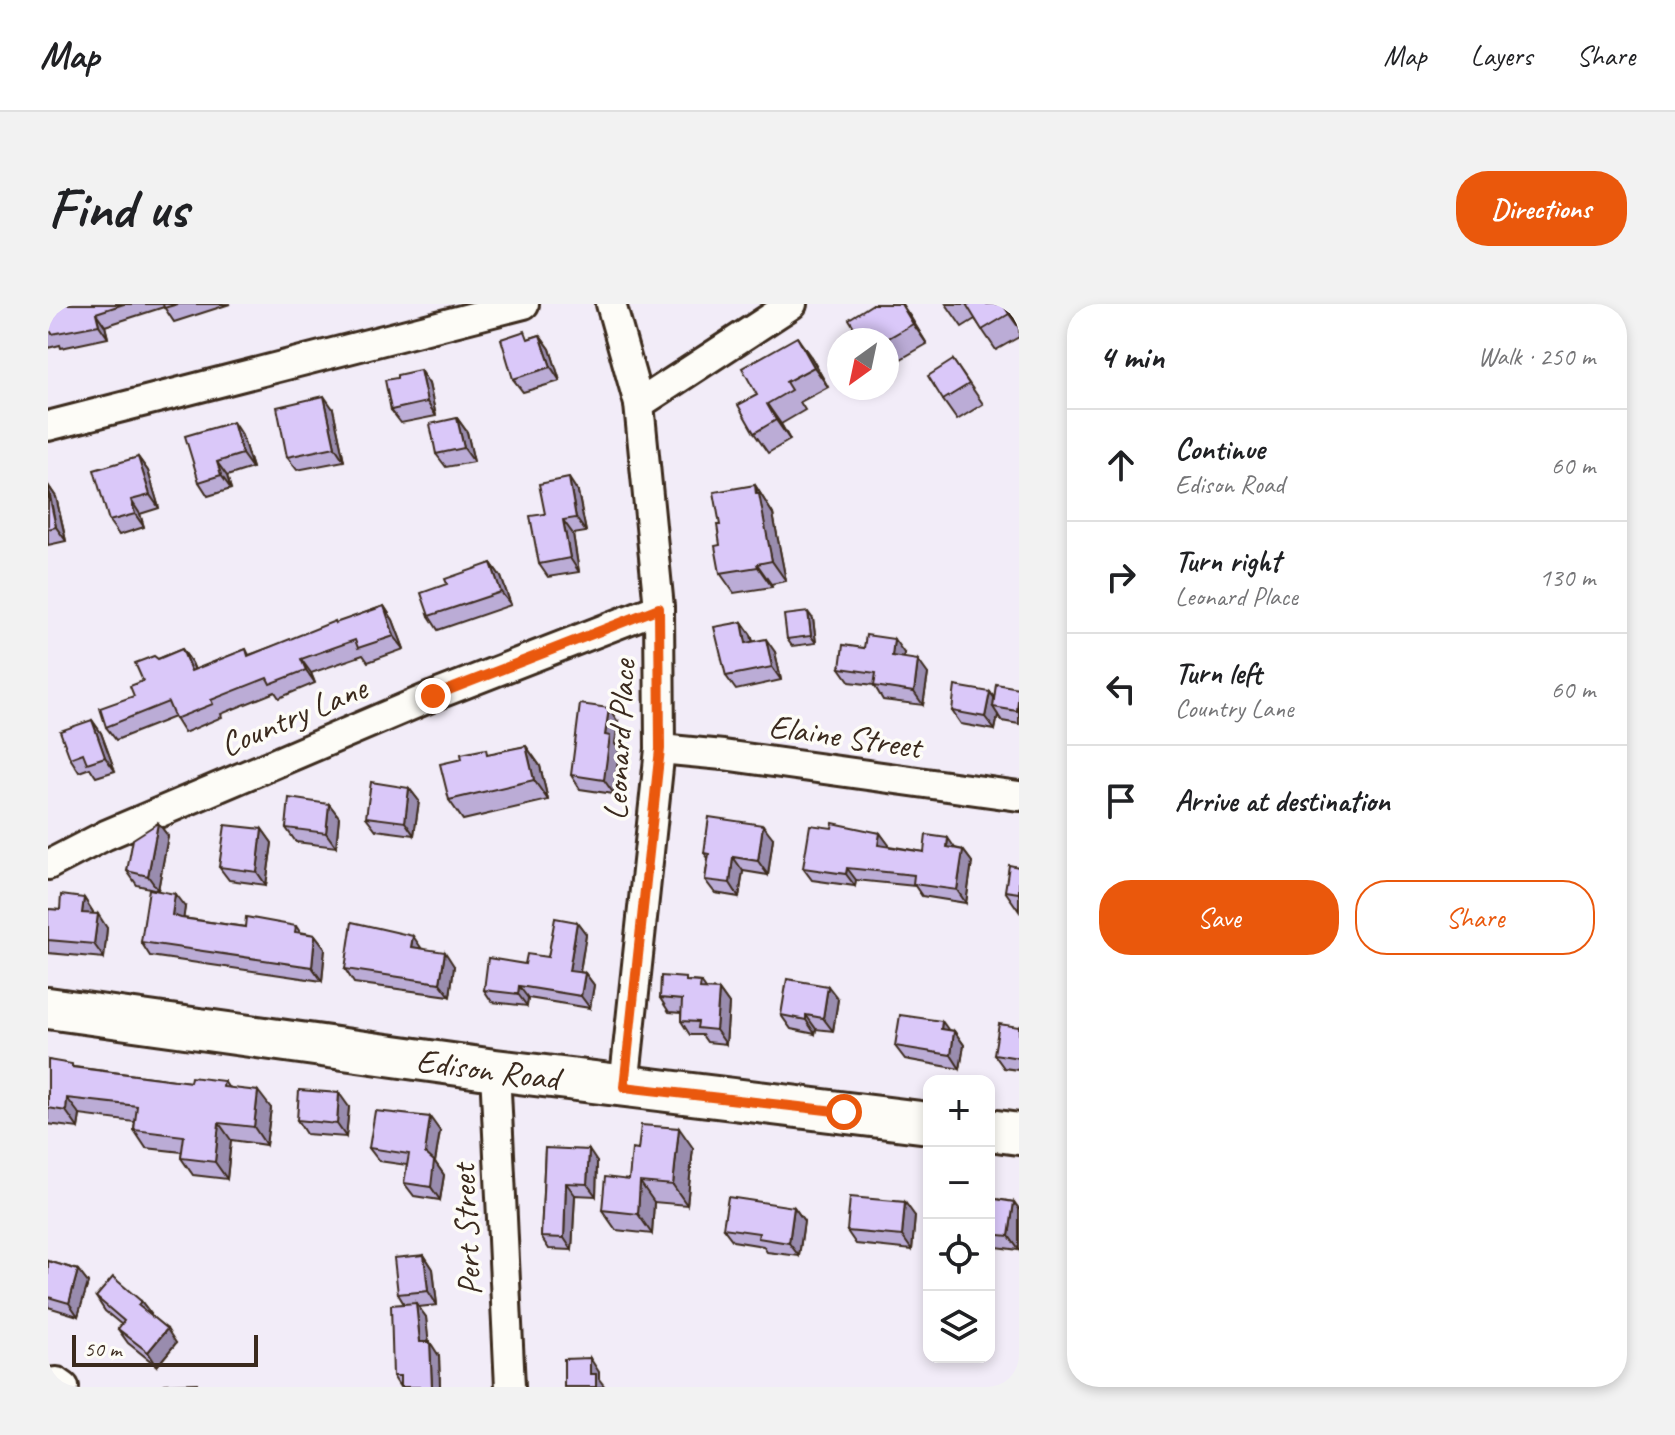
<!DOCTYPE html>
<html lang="en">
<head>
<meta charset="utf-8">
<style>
  :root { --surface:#fff; --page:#f2f2f2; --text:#202124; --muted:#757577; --line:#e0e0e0; --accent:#ea580c }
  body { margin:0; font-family:Caveat,sans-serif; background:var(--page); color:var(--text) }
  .controls { position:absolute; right:24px; bottom:24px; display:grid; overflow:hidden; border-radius:16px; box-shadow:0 4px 12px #0003 }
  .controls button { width:72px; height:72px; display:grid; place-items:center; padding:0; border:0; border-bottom:2px solid var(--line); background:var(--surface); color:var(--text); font:40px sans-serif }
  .compass { position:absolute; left:779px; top:24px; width:72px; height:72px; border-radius:50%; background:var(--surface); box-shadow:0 4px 12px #0003; rotate:213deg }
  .scale { position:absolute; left:24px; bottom:20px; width:186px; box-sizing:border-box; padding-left:8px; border:4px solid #3b2a1e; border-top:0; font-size:22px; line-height:28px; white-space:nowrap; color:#3b2a1e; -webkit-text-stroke:6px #fdfcf7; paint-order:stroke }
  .stop { position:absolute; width:24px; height:24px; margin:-18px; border:6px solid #ea580c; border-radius:50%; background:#fff }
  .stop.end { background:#ea580c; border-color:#fff; box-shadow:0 2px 8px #0008 }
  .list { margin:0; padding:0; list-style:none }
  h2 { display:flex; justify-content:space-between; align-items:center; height:104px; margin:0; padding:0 32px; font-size:34px }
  h2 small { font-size:26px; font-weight:400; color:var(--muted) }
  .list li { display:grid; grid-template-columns:52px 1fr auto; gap:24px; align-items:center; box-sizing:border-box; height:112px; padding:0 32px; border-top:2px solid var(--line) }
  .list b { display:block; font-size:30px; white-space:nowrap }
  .list p { margin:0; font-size:26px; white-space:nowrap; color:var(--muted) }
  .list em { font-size:26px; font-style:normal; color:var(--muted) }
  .actions { display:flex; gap:16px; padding:24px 32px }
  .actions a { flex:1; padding:18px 0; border:2px solid var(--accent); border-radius:32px; text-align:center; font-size:28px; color:var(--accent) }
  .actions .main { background:var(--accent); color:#fff }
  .icon { flex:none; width:44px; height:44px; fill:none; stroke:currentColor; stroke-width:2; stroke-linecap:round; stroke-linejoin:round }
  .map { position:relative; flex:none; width:971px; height:1083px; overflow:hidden; border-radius:32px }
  header { display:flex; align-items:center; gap:48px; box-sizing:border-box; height:112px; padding:0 40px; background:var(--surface); border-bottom:2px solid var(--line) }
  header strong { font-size:38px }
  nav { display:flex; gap:44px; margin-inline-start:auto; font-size:28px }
  .intro { display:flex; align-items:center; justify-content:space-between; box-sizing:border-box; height:192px; padding:0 48px }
  h1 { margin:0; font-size:56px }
  .button { padding:20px 36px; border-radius:32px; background:var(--accent); color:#fff; font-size:28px; font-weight:700 }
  main { display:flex; gap:48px; padding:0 48px }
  aside { flex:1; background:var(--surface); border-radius:32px; box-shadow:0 4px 12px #0003 }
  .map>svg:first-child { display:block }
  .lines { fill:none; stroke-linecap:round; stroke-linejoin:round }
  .street-casing { stroke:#3b2a1e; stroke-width:34 }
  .secondary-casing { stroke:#3b2a1e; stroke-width:46 }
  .street { stroke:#fdfcf7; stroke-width:28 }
  .secondary { stroke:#fdfcf7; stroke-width:40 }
  .wall { fill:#bbacd6; stroke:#3b2a1e; stroke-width:2 }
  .shaded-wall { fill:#998cae; stroke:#3b2a1e; stroke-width:2 }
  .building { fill:#dac8f9; stroke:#3b2a1e; stroke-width:2 }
  .route { stroke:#ea580c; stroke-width:10 }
  .labels { text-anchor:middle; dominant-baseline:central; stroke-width:7; stroke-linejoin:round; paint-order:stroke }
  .street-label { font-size:34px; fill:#3b2a1e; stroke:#fdfcf7 }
</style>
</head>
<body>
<header>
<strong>Map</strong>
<nav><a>Map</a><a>Layers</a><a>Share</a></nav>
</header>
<div class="intro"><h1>Find us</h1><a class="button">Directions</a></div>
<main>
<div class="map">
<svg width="971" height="1083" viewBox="0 0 971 1083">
  <rect width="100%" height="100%" fill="#f2ecf8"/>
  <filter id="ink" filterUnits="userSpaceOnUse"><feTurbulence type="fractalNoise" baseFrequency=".0125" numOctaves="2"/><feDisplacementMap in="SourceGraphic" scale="16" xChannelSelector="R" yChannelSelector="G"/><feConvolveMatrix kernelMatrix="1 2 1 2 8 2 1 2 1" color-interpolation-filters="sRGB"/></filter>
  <g filter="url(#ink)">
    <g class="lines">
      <!-- street casing -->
      <g class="street-casing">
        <g id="street">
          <polyline points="563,0 591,100 611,304 612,445 576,783"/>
          <polyline points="591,100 744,0"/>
          <polyline points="0,122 476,0"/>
          <polyline points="612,445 675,451 971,492"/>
          <polyline points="0,561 58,531 385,392 611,304"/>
          <polyline points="447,766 462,1083"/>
          <polyline points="0,1079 9,1078 16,1083"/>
        </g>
      </g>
      <!-- secondary casing -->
      <g class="secondary-casing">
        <g id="secondary">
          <path id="s1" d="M0,704L447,766L881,819"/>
          <polyline points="941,826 971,830"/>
        </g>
      </g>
      <!-- street -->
      <use href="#street" class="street"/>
      <!-- secondary -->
      <use href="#secondary" class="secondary"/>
    </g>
    <!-- wall -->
    <g class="wall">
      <polygon points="0,0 182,0 126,18 116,3 57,22 60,34 13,44 12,41 0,44"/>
      <polygon points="825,0 854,0 879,40 839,63 839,36 814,36"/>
      <polygon points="898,0 958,0 971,23 971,33 948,46 927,15 914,23"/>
      <polygon points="492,31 502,45 512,77 475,88 465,75 482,34"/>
      <polygon points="763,53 780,83 752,98 757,106 733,120 742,136 720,149 706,129 709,91"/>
      <polygon points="905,56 935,100 909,116 895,96"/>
      <polygon points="381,80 388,112 353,119 343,106"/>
      <polygon points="285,105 296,157 249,166 239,153"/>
      <polygon points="409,114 419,128 426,158 398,163 388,150"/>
      <polygon points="194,132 204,164 179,172 183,185 160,192 151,178"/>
      <polygon points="90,153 100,167 111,204 92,210 96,223 71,231 61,217"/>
      <polygon points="0,181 8,193 18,237 0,241"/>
      <polygon points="707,181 725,210 738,277 723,280 724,283 686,289 672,269 672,221"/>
      <polygon points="530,188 538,228 525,230 531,268 500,273 491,260 497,210"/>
      <polygon points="443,259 453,273 463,301 390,326 381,312 399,280"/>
      <polygon points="336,302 345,316 356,345 320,358 315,351 263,369 267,379 231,394 227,388 173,410 174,413 136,429 126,413 68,436 58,423 86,392 110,355 134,345 144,359 147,366 198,345 201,351"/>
      <polygon points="765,315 768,339 744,342 739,335"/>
      <polygon points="694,318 703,331 705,337 727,348 733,376 688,386 678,372"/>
      <polygon points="856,349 855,354 880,370 875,401 835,396 826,381 802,378 792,364"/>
      <polygon points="971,384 971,420 954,417 950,411 947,426 913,420 904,407 942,388 946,394"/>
      <polygon points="44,416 53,429 67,467 48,473 42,464 31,468 22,454"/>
      <polygon points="570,418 567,440 571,446 566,490 532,485 523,471"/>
      <polygon points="478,442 492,462 500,496 415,516 401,496 442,450"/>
      <polygon points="361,484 371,497 366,531 328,526 318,513"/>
      <polygon points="281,500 291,513 288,543 248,538 238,524"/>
      <polygon points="110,519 120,532 110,586 89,581 79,567"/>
      <polygon points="784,524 832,529 841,542 876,548 907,544 915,546 924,558 918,599 874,592 867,582 808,576 807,582 764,576 755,564"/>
      <polygon points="214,525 224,539 218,581 181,576 171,563"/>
      <polygon points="725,534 720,571 695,567 691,593 667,589 657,576 660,554 656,549"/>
      <polygon points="971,563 971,607 957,587"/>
      <polygon points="36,594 45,608 45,610 59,624 56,654 0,649 0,605 12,606"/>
      <polygon points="137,603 135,614 197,623 248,622 252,628 267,631 277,644 274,677 102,652 93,638"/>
      <polygon points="529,618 538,630 532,668 537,669 546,681 542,704 480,694 479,702 444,698 436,686 477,660 500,653"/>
      <polygon points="406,662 402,692 306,679 297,665"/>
      <polygon points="641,677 653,678 658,685 671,686 681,700 678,740 659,738 654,731 642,731 633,717 633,709 621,708 612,694"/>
      <polygon points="790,695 785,727 768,725 767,730 743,725 733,711"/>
      <polygon points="971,723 971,766 956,764 946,750"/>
      <polygon points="901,726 906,727 916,741 912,765 857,755 847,742"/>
      <polygon points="0,756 26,763 142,778 176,777 180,783 223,804 218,841 183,836 179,875 145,871 133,854 134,848 98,844 86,826 87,818 32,811 30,824 0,820"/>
      <polygon points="301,803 298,833 258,830 249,816"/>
      <polygon points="392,827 387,858 396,871 392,896 366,892 356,879 359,861 331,857 321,844"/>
      <polygon points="497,844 549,858 548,892 527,891 524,946 501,945 493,933"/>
      <polygon points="645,844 639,901 606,898 604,930 568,926 554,906 581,876 590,846"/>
      <polygon points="941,894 966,898 971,905 971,946 941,942"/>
      <polygon points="746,903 756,917 751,952 719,948 715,942 685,937 675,924"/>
      <polygon points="867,912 864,946 808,940 799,927"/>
      <polygon points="376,951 385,965 389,1001 370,1003 378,1013 380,1038 391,1052 392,1083 352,1083 345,1072 356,1000 350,990"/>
      <polygon points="0,957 30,966 40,979 30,1012 0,1003"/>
      <polygon points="48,993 93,997 103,1010 102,1012 128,1039 109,1062 80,1039 70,1025 74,1021 57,1007"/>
    </g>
    <!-- shaded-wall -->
    <g class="shaded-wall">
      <polygon points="853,0 862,12 879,40 865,20"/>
      <polygon points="955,0 958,0 971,24 961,10"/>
      <polygon points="48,9 57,22 60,34 51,21"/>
      <polygon points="492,31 502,45 512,77 503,63"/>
      <polygon points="749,33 763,53 780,83 766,63"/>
      <polygon points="372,66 381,80 388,112 379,98"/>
      <polygon points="276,92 285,105 296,157 287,143"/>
      <polygon points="719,100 733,120 742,136 728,116"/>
      <polygon points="409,114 419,128 426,158 416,144"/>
      <polygon points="185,118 194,132 204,164 194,150"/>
      <polygon points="90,153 100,167 111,204 102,191"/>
      <polygon points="169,158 179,172 183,185 173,171"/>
      <polygon points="521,174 530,188 538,228 528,214"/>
      <polygon points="0,181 8,193 18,237 8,223"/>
      <polygon points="707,181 725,210 738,277 724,257"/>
      <polygon points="83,196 92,210 96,223 87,210"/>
      <polygon points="515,216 525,230 531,268 522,254"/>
      <polygon points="443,259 453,273 463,301 453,288"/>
      <polygon points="709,260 723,280 724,283 710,263"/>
      <polygon points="336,302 345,316 356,345 346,332"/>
      <polygon points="760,308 765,315 768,339 763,332"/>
      <polygon points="694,318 703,331 708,352 698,339"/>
      <polygon points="718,335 727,348 733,376 724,363"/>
      <polygon points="846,335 856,349 853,366 844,352"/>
      <polygon points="134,345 144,359 153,381 143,367"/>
      <polygon points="253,355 263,369 267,379 258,366"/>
      <polygon points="870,356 880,370 875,401 866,388"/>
      <polygon points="942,388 952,402 945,403 950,411 947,426 937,413"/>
      <polygon points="561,404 570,418 567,440 571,446 566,490 556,476 557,431"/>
      <polygon points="44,416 53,429 67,467 57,453"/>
      <polygon points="478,442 492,462 500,496 486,476"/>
      <polygon points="361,484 371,497 366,531 357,518"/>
      <polygon points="281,500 291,513 288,543 278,529"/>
      <polygon points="110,519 120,532 110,586 100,572"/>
      <polygon points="715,521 725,534 720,571 710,557"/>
      <polygon points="214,525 224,539 218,581 209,568"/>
      <polygon points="832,529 841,541 839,553 830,541"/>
      <polygon points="900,534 909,547 899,543"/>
      <polygon points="915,546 924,558 918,599 909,586"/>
      <polygon points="685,553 695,567 691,593 682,579"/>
      <polygon points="799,564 808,576 807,582 798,570"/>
      <polygon points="127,590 137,603 134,625 124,611"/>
      <polygon points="36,594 45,608 44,622 34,609"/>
      <polygon points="50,610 59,624 56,654 46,640"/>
      <polygon points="529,618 538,630 530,679 521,667"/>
      <polygon points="267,631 277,644 274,677 264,663"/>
      <polygon points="365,632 374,645 363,643"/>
      <polygon points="397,648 406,662 402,692 392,679"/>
      <polygon points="537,669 546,681 542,704 533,692"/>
      <polygon points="471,682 480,694 479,702 470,690"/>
      <polygon points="780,682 790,695 785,727 775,714"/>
      <polygon points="671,686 681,700 678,740 668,726"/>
      <polygon points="758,711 768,725 767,730 758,716"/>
      <polygon points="894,717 904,731 893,725"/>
      <polygon points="906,727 916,741 912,765 903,751"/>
      <polygon points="210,787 223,804 218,841 206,823"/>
      <polygon points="291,789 301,803 298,833 289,820"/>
      <polygon points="19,794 32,811 30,824 18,807"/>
      <polygon points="382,813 392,827 387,858 396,871 392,896 383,883 377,849"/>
      <polygon points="171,819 183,836 179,875 167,858"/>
      <polygon points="631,824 645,844 639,901 625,881"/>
      <polygon points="541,846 549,858 548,892 539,880"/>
      <polygon points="592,878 606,898 604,930 590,910"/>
      <polygon points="518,879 527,891 524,946 516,934"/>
      <polygon points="857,898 867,912 864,946 854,932"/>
      <polygon points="966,898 971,905 971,946 961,932"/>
      <polygon points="746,903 756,917 751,952 741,939"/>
      <polygon points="376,951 385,965 389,1001 380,987"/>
      <polygon points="30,966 40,979 30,1012 21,999"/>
      <polygon points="93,997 103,1010 99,1015 90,1001"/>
      <polygon points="368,999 378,1013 382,1052 372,1038"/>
      <polygon points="119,1025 128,1039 109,1062 100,1048"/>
      <polygon points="382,1038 391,1052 392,1083 384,1083"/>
      <polygon points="542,1054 551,1068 551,1075 557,1083 548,1083 542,1070"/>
    </g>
    <!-- building -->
    <g class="building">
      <polygon points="0,0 76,0 48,9 51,21 4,30 3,28 0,28"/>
      <polygon points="115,0 130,0 116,4"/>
      <polygon points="825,0 853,0 865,20 837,36 814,36 801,15"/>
      <polygon points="918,0 955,0 961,10 934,26"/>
      <polygon points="477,27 480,35 492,31 503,63 465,75 453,35"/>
      <polygon points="749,33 766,63 738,78 743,86 719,100 728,116 706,129 690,101 709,91 694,64"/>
      <polygon points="905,56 921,80 895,96 880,72"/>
      <polygon points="372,66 379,98 343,106 337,76 349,74 349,71"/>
      <polygon points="276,92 287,143 239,153 229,103"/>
      <polygon points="409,114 416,144 388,150 382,120"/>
      <polygon points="185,118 194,150 169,158 173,171 151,178 137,132"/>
      <polygon points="90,153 102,191 83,196 87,210 61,217 46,166"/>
      <polygon points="521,174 528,214 515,216 522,254 491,260 482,212 497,210 491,180"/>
      <polygon points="707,181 708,190 711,190 724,257 709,260 710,263 672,269 667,242 672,241 669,221 672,221 666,188"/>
      <polygon points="0,186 8,223 0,225"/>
      <polygon points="443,259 453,288 381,312 373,289 399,280 397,275"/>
      <polygon points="336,302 346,332 310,344 307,336 253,355 258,366 222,380 219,374 163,396 165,400 127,415 120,398 58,423 52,404 86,392 82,382 95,377 87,359 106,352 110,355 134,345 143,367 198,345 200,352 287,317 287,319"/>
      <polygon points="760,308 763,332 739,335 736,311"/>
      <polygon points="694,318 698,339 718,335 724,363 678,372 666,323"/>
      <polygon points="818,331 846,335 844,352 870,356 866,388 826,382 828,369 792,364 795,341 816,344"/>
      <polygon points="948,380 971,384 969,407 945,403"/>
      <polygon points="907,382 942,388 937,413 904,407"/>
      <polygon points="532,400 561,404 557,431 562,432 556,476 523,471"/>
      <polygon points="44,416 57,453 39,459 35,449 22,454 12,427"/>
      <polygon points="478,442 486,476 401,496 392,460 414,455 413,450 438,445 439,450"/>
      <polygon points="323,478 361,484 357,518 318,513"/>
      <polygon points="241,494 281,500 278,529 238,524"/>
      <polygon points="661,513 715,521 710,557 685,553 682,579 657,576 661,550 656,549"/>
      <polygon points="110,519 100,572 79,567 85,535"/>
      <polygon points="785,519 832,529 830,541 876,548 878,531 900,534 899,543 915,546 909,586 865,580 866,571 799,564 798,570 755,564 762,521 784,524"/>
      <polygon points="177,521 214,525 209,568 171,563"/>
      <polygon points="961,561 971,563 971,589 957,587"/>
      <polygon points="101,585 127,590 124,611 133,614 197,623 198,613 248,622 247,628 267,631 264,663 93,638"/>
      <polygon points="13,591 36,594 34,609 50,610 46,640 0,636 0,605 12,606"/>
      <polygon points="507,614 529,618 521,667 537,669 533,692 471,682 470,690 436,686 440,654 477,660 479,650 500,653"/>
      <polygon points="304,618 365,632 363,643 397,648 392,679 297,665"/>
      <polygon points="613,672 638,674 638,677 653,678 652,685 671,686 668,726 649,724 650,718 633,717 634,696 612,694"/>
      <polygon points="739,675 780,682 775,714 758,711 758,716 733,711"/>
      <polygon points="852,711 894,717 893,725 906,727 903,751 847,742"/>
      <polygon points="951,720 971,723 971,754 946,750"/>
      <polygon points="0,756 24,760 24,763 142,778 143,773 176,777 175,783 210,787 206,823 171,819 167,858 133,854 136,832 86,826 89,802 19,794 18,807 0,804"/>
      <polygon points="251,786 291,789 289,820 249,816"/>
      <polygon points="327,807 382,813 377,849 386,857 383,883 356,879 361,850 321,844"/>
      <polygon points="593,821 631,824 625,881 592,878 590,910 554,906 557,873 581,876 584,845 590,846"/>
      <polygon points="497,844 541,846 539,880 518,879 516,934 493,933"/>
      <polygon points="680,893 746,903 741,939 710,934 711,929 675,924"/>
      <polygon points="802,893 857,898 854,932 799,927"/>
      <polygon points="941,894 966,898 961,932 941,930"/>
      <polygon points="376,951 380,987 350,990 346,954"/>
      <polygon points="0,957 30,966 21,999 0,993"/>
      <polygon points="65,973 93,997 90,1001 119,1025 100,1048 70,1025 76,1017 48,993"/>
      <polygon points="368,999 372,1038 382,1038 384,1083 352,1083 352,1072 345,1072 343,1001"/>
      <polygon points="542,1054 542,1070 548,1070 548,1083 516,1083 516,1055"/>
      <polygon points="149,1079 149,1083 118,1083 117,1080"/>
    </g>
  </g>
  <g class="lines" filter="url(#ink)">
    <!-- route -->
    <polyline class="route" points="385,392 611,304 612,445 576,783 796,808"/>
  </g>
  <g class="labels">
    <!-- street labels -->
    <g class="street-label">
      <text transform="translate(245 412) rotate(-23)">Country Lane</text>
      <text transform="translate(797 432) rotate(8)">Elaine Street</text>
      <text transform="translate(571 436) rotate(-87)">Leonard Place</text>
      <text stroke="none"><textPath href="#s1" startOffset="444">Edison Road</textPath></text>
      <text transform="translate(418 926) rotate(-93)">Pert Street</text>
    </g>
  </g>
</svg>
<div class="controls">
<button>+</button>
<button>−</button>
<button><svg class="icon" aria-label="locate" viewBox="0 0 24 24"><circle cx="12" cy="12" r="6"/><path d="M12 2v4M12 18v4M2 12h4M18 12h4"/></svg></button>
<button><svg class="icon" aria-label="layers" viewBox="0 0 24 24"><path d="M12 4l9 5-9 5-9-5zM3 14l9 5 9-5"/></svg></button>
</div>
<svg class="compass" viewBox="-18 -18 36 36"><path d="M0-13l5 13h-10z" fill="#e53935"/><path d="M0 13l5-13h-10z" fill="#757577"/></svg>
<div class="scale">50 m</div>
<div class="stop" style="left:796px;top:808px"></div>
<div class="stop end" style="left:385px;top:392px"></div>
</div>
<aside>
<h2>4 min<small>Walk · 250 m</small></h2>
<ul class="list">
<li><svg class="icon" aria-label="ahead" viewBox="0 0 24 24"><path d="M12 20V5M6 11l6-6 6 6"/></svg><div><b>Continue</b><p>Edison Road</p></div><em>60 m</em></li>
<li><svg class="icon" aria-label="right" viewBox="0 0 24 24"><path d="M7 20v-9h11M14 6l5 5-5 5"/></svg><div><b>Turn right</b><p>Leonard Place</p></div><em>130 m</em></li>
<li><svg class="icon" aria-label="left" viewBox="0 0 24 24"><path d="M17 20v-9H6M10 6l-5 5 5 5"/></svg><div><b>Turn left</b><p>Country Lane</p></div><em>60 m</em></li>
<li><svg class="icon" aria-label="arrive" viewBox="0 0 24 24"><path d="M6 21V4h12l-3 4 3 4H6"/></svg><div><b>Arrive at destination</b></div></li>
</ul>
<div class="actions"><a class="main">Save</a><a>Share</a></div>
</aside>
</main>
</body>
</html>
